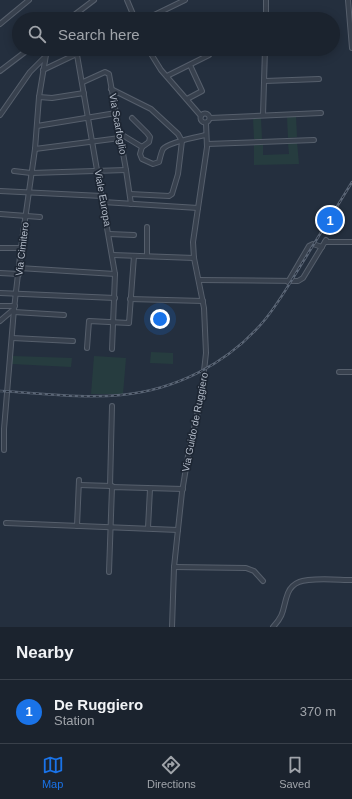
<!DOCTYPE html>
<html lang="en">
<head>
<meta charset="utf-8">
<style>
  :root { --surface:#1b232e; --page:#282f3a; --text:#f1f3f6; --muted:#a0a4aa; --line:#39404a; --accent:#1a73e8 }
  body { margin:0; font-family:Helvetica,sans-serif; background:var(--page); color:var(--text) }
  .you { position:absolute; left:160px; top:319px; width:14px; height:14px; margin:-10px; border:3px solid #fff; border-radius:50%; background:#1a73e8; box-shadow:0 0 0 6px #1a73e833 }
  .badge { display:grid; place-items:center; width:26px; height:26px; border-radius:50%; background:var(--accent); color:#fff; font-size:13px; font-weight:700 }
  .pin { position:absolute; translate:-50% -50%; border:2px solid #fff; box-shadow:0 1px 4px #0006 }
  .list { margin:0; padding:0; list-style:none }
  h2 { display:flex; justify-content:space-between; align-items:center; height:52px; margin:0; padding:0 16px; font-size:17px }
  h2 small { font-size:13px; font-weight:400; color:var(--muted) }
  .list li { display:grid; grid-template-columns:26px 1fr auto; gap:12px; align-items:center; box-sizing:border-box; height:64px; padding:0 16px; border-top:1px solid var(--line) }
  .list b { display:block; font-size:15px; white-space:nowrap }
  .list p { margin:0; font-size:13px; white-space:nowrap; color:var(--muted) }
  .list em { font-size:13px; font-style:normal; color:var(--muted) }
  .icon { flex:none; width:22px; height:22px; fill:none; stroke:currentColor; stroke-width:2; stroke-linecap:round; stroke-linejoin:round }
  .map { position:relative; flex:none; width:352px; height:627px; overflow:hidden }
  .search { position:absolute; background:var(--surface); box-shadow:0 2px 10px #0003; left:12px; right:12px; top:12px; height:44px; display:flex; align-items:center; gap:10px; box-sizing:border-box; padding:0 14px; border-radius:22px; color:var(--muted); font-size:15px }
  .sheet { height:116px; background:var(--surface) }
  nav { display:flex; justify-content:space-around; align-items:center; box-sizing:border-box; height:56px; border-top:1px solid var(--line); background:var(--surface); font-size:11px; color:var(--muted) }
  nav a { display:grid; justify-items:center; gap:2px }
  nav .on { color:var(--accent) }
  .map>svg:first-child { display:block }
  .green { fill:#263c3f }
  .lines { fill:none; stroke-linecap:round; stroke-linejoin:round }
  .minor-casing { stroke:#565f6c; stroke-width:6 }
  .minor { stroke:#38414e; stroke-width:4 }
  .rail-casing { stroke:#5a6575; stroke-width:2.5 }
  .rail { stroke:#1d2633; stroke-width:1; stroke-dasharray:3; stroke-linecap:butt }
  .labels { text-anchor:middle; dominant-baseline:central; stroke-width:3.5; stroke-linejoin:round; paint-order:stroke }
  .street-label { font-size:10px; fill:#b4bcc9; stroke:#1d2633 }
</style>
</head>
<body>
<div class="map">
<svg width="352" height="627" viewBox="0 0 352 627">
  <rect width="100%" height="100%" fill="#242f3e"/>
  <!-- green -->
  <g class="green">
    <polygon points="296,116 297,137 288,138 287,117"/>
    <polygon points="253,118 261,118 262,139 254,139"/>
    <polygon points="297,142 299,164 254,165 254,144 263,144 263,155 289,154 288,143"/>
    <polygon points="151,352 173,353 173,364 150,363"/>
    <polygon points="12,356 72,358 71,367 12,364"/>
    <polygon points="94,356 126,358 123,394 91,394"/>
  </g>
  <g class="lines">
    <!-- minor casing -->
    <g class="minor-casing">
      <g id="minor">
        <polyline points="127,0 135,19"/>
        <polyline points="266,0 266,19"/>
        <polyline points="348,0 352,48"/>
        <polyline points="69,19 94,0"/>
        <polyline points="146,19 185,0"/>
        <polyline points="0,24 29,0"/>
        <polyline points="76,49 115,274 112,349"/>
        <polyline points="148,49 161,70 201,116"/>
        <polyline points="150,53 157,49"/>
        <polyline points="43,70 87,49"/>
        <polyline points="0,71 29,49"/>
        <polyline points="167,76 209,55"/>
        <polyline points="265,81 319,79"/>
        <polyline points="83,82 105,72 109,74 126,170 131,204"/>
        <polyline points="111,89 151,109 178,134 182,141 178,174 172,194 169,196 130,194"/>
        <polyline points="39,97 52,98 84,93"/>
        <polyline points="187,99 202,91 190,65"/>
        <circle cx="205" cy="118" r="4.5"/>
        <polyline points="0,115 30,72 44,58"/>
        <polyline points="263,115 265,49"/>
        <polyline points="132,118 147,133 150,137 149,142 142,147"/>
        <polyline points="210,118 321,113"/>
        <polyline points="37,126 116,113"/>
        <path d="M119,133L142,147L140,154L142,159L153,164L159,162C160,158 161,153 163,149C169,142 197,137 206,135"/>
        <polyline points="207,144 314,140"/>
        <polyline points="35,149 120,138"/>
        <polyline points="14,171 31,173 126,170"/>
        <polyline points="0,191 102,196"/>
        <polyline points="103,202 198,208"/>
        <polyline points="0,214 40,217"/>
        <polyline points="109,234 134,235"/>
        <polyline points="325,242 352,242"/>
        <polyline points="0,248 21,248"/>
        <polyline points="113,255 194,258"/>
        <polyline points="147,256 147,227"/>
        <polyline points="19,268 115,274"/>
        <polyline points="0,273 19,274"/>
        <polyline points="199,280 298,281 303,278 326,240"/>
        <polyline points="288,282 309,246 313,244 322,247"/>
        <polyline points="0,293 115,298"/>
        <polyline points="130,299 203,301"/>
        <polyline points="0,306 15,306"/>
        <polyline points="14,312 64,315"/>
        <polyline points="0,321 14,309"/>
        <polyline points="12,338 73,341"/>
        <polyline points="87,348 89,321 129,323 134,256"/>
        <polyline points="339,372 352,372"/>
        <polyline points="4,450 4,429 14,309 21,248 35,149 39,97 47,49"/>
        <polyline points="79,485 112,486"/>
        <polyline points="110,486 112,406"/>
        <polyline points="6,523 178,530"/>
        <polyline points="77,526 79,480"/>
        <polyline points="148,528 150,489"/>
        <polyline points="174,567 246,568 254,571 263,581"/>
        <polyline points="109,572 112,487 183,489"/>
        <polyline points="172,627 174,567 182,492 189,450 201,398 206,353 204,308 194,258 193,242 207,147 206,123"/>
        <path d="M273,627C286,613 282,608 288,593C290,588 294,584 299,582C310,577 339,580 352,580"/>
      </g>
    </g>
    <!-- minor -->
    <use href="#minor" class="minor"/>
    <!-- rail casing -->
    <g class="rail-casing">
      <path id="rail" d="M0,391C39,393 82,399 121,395C175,390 227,364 263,322C280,302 292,279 306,257C321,232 337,207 352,182"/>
    </g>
    <!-- rail -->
    <use href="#rail" class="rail"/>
  </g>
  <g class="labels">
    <!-- street labels -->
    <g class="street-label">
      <text transform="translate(118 124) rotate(80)">Via Scarfoglio</text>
      <text transform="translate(103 198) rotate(80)">Viale Europa</text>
      <text transform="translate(22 249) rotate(-83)">Via Cimitero</text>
      <text transform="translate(195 422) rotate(-79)">Via Guido de Ruggiero</text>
    </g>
  </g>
</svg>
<div class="you"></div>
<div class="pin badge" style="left:330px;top:220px">1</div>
<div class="search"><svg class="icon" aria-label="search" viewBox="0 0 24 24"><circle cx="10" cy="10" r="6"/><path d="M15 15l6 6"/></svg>Search here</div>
</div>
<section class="sheet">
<h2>Nearby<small></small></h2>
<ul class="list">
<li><span class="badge">1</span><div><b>De Ruggiero</b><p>Station</p></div><em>370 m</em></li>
</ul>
</section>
<nav>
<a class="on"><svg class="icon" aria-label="map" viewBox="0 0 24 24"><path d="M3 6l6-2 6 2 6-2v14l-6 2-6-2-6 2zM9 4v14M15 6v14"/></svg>Map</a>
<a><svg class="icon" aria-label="directions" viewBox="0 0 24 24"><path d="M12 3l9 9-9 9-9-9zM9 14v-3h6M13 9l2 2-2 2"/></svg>Directions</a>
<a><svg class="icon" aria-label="saved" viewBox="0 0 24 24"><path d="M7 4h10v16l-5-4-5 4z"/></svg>Saved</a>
</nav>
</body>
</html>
